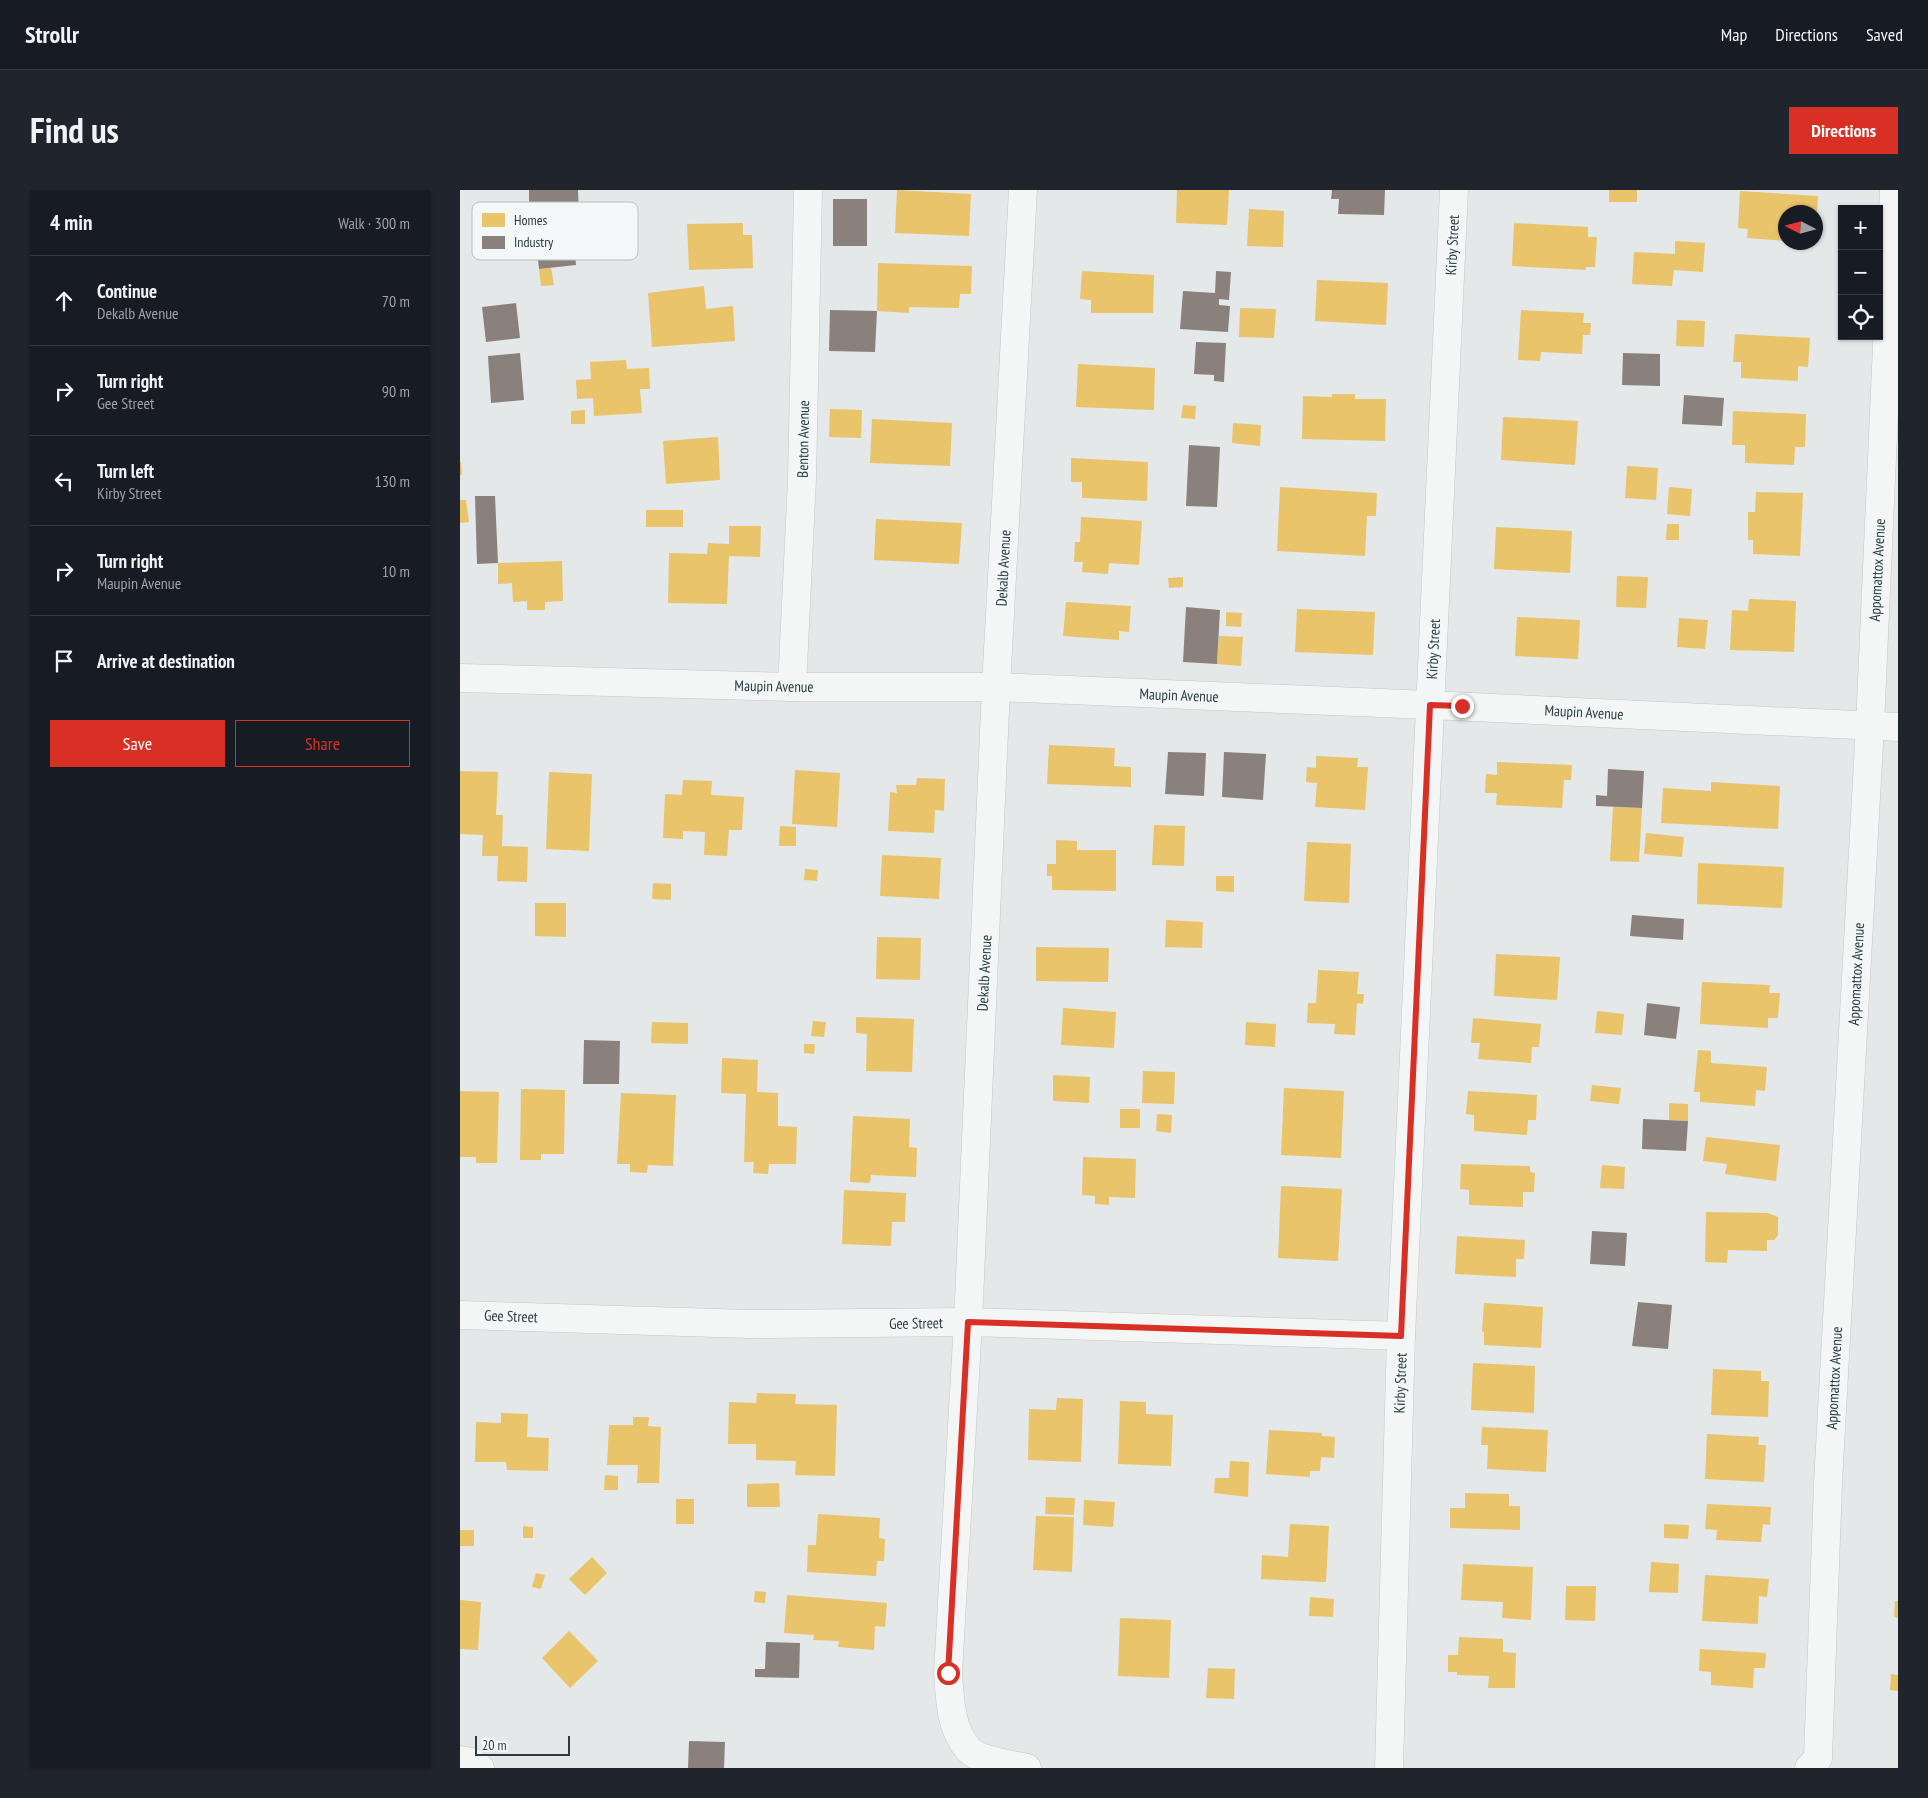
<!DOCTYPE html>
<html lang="en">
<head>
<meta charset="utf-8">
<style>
  :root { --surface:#171b24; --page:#20242c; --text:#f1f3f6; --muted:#9ea1a6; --line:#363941; --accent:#d93025 }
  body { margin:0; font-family:"PT Sans Narrow",sans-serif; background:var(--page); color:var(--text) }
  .controls { position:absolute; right:15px; top:15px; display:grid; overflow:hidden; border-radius:0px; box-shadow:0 1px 4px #0004 }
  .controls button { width:45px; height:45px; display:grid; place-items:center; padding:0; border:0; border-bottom:1px solid var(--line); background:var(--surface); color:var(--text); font:25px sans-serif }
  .compass { position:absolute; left:1318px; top:15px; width:45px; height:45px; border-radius:50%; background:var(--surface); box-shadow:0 1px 4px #0004; rotate:276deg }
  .scale { position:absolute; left:15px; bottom:12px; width:95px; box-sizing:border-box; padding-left:5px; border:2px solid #2c3d41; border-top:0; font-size:14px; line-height:18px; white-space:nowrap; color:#2c3d41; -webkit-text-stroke:4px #f3f7f7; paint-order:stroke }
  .stop { position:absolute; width:15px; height:15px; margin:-11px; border:4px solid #d93025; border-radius:50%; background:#fff }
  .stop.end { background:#d93025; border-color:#fff; box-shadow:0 1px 5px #0008 }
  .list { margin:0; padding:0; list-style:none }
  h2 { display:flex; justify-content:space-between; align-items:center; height:65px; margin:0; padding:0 20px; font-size:21px }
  h2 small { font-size:16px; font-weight:400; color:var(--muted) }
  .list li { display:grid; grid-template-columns:32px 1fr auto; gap:15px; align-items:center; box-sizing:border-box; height:90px; padding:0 20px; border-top:1px solid var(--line) }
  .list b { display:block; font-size:19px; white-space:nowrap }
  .list p { margin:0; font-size:16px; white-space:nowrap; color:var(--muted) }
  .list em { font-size:16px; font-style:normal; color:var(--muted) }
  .actions { display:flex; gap:10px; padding:15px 20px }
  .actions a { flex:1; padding:11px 0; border:1px solid var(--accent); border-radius:0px; text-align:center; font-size:18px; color:var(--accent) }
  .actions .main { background:var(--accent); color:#fff }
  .icon { flex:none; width:28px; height:28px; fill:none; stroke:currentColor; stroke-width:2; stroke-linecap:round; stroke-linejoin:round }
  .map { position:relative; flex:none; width:1438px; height:1578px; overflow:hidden; border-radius:0px }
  header { display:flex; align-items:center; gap:30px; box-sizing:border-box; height:70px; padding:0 25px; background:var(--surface); border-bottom:1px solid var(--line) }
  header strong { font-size:24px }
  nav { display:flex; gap:28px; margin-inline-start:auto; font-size:18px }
  .intro { display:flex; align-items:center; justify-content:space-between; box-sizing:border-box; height:120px; padding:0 30px }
  h1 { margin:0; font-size:35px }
  .button { padding:12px 22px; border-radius:0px; background:var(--accent); color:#fff; font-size:18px; font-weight:700 }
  main { display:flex; gap:30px; padding:0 30px }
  aside { flex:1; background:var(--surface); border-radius:0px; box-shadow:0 1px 4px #0004 }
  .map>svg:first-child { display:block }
  .homes { fill:#e9c46a }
  .industry { fill:#8a817c }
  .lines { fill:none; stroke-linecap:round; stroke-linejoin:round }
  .street-casing { stroke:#c2c6c7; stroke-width:29 }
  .street { stroke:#f4f6f6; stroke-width:28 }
  .route { stroke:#d93025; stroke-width:6 }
  .labels { text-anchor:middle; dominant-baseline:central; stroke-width:5; stroke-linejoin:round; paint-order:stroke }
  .street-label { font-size:15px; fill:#2c3d41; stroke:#f3f7f7 }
  .key { fill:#f3f7f7; stroke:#b7bfc0; stroke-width:1 }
  .key-label { font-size:14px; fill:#2c3d41 }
</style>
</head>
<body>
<header>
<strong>Strollr</strong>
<nav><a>Map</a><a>Directions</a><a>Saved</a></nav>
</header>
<div class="intro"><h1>Find us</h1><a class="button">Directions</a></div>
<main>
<aside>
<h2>4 min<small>Walk · 300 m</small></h2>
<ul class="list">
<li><svg class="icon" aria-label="ahead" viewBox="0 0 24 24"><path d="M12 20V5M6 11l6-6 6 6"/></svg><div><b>Continue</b><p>Dekalb Avenue</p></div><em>70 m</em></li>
<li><svg class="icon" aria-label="right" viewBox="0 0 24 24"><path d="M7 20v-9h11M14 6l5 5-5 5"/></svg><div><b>Turn right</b><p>Gee Street</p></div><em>90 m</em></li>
<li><svg class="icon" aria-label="left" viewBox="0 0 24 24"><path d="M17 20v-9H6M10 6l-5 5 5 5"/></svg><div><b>Turn left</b><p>Kirby Street</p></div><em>130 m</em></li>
<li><svg class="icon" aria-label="right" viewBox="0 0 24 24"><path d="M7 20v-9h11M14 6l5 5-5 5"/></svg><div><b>Turn right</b><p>Maupin Avenue</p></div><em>10 m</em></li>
<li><svg class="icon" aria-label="arrive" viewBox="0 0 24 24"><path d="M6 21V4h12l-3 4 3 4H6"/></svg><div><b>Arrive at destination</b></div></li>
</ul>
<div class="actions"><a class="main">Save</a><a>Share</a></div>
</aside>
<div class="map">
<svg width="1438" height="1578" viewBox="0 0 1438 1578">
  <rect width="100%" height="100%" fill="#e4e8e9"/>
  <!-- homes -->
  <g class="homes">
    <polygon points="437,0 511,4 509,46 435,43"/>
    <polygon points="717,0 769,0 767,35 716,33"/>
    <rect x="1149" y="0" width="28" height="12"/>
    <polygon points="1280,1 1358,6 1357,22 1326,22 1326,51 1287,48 1288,39 1278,38"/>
    <polygon points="789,19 824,21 823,57 787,56"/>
    <polygon points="283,33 283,45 292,45 293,78 229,80 227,34"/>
    <polygon points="1054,33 1128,37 1128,47 1137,47 1135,77 1126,77 1126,80 1052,76"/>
    <polygon points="1215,51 1245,53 1243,82 1214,80 1212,96 1172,94 1174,62 1215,64"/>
    <polygon points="418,73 512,76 511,104 500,104 499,118 449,117 449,123 417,121"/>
    <polygon points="91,78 94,95 81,96 79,79"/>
    <polygon points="622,81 694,85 693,123 631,123 631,110 620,109"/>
    <polygon points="857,90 928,93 926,135 855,131"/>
    <polygon points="244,96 246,119 273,116 275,151 192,157 188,103"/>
    <polygon points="780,118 816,119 814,148 779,147"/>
    <polygon points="1061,120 1124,123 1123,133 1131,133 1130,145 1123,145 1122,164 1081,162 1080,171 1058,170"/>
    <polygon points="1217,130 1245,131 1244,157 1216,156"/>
    <polygon points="1275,144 1350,148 1348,177 1338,176 1338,191 1281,188 1281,172 1273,172"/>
    <polygon points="166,170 167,179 189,178 190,199 180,199 182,223 134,226 133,208 117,209 116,190 131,189 130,172"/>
    <polygon points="618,174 695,178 694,220 616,217"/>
    <polygon points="872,204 895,204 895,209 926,209 925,251 842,249 843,206 872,207"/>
    <polygon points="723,215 736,216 735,229 721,228"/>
    <polygon points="370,219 402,220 401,248 369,247"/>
    <polygon points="125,220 125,234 111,234 111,221"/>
    <polygon points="1273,221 1346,224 1345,257 1335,257 1334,275 1285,273 1285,255 1272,255"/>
    <polygon points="1043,227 1118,231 1115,275 1041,270"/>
    <polygon points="412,229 492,233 490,276 410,273"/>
    <polygon points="773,233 801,235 800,256 772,253"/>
    <polygon points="258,247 260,290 206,294 203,251"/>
    <polygon points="611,268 688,272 687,311 622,308 622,292 611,292"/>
    <polygon points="0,272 1,272 2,285 0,285"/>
    <polygon points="1167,276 1198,278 1196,310 1165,308"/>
    <polygon points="820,297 917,303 916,326 907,326 905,366 817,361"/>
    <polygon points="1209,297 1232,299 1230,326 1207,324"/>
    <polygon points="1296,302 1343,303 1340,366 1293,364 1293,350 1288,350 1288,322 1295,322"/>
    <polygon points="0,310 6,310 9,332 0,333"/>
    <rect x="186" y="320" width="37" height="17"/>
    <polygon points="621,327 682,331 679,375 649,373 648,384 622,382 623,372 614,372 615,352 620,352"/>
    <polygon points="416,329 502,333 499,374 414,370"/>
    <polygon points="1207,334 1219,334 1219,350 1206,350"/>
    <polygon points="269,336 301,336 300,367 269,366 267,414 208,413 209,363 247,364 248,353 269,354"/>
    <polygon points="1036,337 1112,341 1110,383 1034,379"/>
    <polygon points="102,371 103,411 85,412 85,420 67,420 67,411 53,412 52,393 38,394 38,373"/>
    <polygon points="1157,386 1188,387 1186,418 1156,417"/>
    <polygon points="723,387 723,397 709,398 708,388"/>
    <polygon points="1289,409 1336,411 1334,462 1270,460 1272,420 1288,421"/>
    <polygon points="606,412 671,416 669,442 659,441 659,450 603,446"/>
    <polygon points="837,419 915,422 913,465 835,462"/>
    <polygon points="766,422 782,423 781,437 766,436"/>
    <polygon points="1057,427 1120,430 1118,469 1055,466"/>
    <polygon points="1219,428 1248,430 1245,459 1217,457"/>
    <polygon points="759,446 783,447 781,476 757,474"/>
    <polygon points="589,555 655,558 654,576 671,577 671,597 587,594"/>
    <polygon points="856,566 898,568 897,577 908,577 905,620 855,617 857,593 846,592 847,577 856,578"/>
    <polygon points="1037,572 1112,575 1111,590 1104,590 1102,618 1036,615 1037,603 1025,603 1026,584 1037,585"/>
    <polygon points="335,580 380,583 377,637 332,634"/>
    <polygon points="0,581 38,582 36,625 43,625 42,656 68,657 67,692 37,691 38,666 22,666 23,645 0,644"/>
    <polygon points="89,582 132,584 129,661 86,659"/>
    <polygon points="457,588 485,589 484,621 475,620 474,643 428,641 430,602 437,603 436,595 456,595"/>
    <polygon points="223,590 252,591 251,605 284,607 282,640 269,640 267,666 244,665 245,642 223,641 223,649 203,648 205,604 222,605"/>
    <polygon points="1251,592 1320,596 1318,639 1201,633 1203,598 1251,601"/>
    <polygon points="1153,617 1182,618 1179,672 1150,671"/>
    <polygon points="694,635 725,636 724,676 692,675"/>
    <polygon points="320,636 336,637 336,656 319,656"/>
    <polygon points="1186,643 1224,647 1222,667 1184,664"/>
    <polygon points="596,650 617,651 617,660 656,660 656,701 592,700 592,686 587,686 587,674 596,674"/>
    <polygon points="847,652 891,654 889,713 844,711"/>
    <polygon points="422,665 481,668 479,709 420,706"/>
    <polygon points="1238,673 1324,677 1322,718 1237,714"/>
    <polygon points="345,679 358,680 357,691 344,690"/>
    <polygon points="756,686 774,686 774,702 756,701"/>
    <polygon points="193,693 211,694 211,710 192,709"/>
    <polygon points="75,713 106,713 106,747 75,746"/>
    <polygon points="706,730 743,732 742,758 705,757"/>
    <polygon points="417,747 461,748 460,790 416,789"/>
    <polygon points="576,757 649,758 648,792 576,791"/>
    <polygon points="1036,764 1100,767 1097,810 1034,806"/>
    <polygon points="858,780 899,782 897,804 904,804 903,814 897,813 895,845 874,844 875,834 847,833 848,813 856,813"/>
    <polygon points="1242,792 1310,795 1309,803 1320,803 1318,828 1308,828 1308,838 1240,834"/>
    <polygon points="603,818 656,822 654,858 601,855"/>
    <polygon points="1137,821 1164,824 1162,845 1135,843"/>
    <polygon points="396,827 454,829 452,882 406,881 407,844 396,843"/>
    <polygon points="1013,828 1081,834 1079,857 1072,857 1071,873 1018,869 1020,853 1011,853"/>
    <polygon points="353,831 366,832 364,847 351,846"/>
    <polygon points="192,832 228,833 228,854 191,853"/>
    <polygon points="786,832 816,834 815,857 785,855"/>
    <polygon points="344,854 355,854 354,864 344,863"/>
    <polygon points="1238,860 1251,861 1251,873 1307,877 1305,901 1296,900 1295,916 1240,912 1240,902 1234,902"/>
    <polygon points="262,868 298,870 297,902 318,903 318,936 337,937 336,974 309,974 308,984 293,983 294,972 284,972 286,904 261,903"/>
    <polygon points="683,881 715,882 714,914 682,913"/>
    <polygon points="593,885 630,887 629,913 593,911"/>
    <polygon points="1132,895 1161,898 1159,914 1130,911"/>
    <polygon points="824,898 884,901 881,968 821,965"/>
    <polygon points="61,899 105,900 104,964 81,964 81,970 60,970"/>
    <polygon points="0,901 39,902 37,973 16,973 16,967 0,967"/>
    <polygon points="1008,901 1077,905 1076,930 1068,930 1067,945 1014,941 1014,925 1006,924"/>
    <polygon points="161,903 216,905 213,976 188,975 187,983 170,982 170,974 157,974"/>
    <polygon points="1209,913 1228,914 1228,931 1209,930"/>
    <rect x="660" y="919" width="20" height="19"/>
    <polygon points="697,924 712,925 711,943 696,941"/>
    <polygon points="393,926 450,929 449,957 457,958 456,987 411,985 410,993 390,992"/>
    <polygon points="1246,947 1320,955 1316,991 1265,984 1267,974 1243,971"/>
    <polygon points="623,967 676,969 675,1008 649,1007 649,1015 635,1014 635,1006 622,1005"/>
    <polygon points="1001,974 1070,976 1070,982 1075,983 1074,1002 1063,1002 1063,1017 1009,1015 1009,1000 1000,999"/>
    <polygon points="1142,975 1165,977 1164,999 1140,998"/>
    <polygon points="821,996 882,999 878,1071 818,1068"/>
    <polygon points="384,1000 446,1003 445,1032 432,1032 431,1056 382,1054"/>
    <polygon points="1246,1022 1308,1023 1318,1027 1318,1045 1314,1050 1307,1050 1307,1061 1268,1060 1267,1073 1245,1072"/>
    <polygon points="997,1046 1065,1050 1064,1069 1056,1069 1056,1087 995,1084"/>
    <polygon points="1024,1113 1083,1117 1081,1158 1024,1155 1024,1142 1022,1141"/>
    <polygon points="1013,1173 1075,1176 1074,1223 1011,1220"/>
    <polygon points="1253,1179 1301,1181 1301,1191 1309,1191 1308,1227 1251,1225"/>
    <polygon points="297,1203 336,1204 335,1214 377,1215 375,1286 335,1285 336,1271 296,1270 296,1254 268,1254 269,1212 296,1213"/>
    <polygon points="597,1208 623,1209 621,1272 568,1270 569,1219 596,1220"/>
    <polygon points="660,1211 686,1212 686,1224 713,1225 711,1276 658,1274"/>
    <polygon points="41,1223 68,1224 67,1247 89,1248 88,1281 47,1280 46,1272 15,1272 16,1232 41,1233"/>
    <polygon points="173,1227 189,1227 188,1236 201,1237 199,1293 177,1293 178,1275 147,1275 149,1235 173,1235"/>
    <polygon points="1022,1237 1088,1240 1086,1282 1027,1279 1028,1255 1021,1255"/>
    <polygon points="809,1240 862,1243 862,1246 875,1247 874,1268 861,1267 860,1281 850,1281 850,1287 806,1284"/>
    <polygon points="1247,1244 1299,1247 1298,1255 1306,1255 1304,1292 1245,1289"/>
    <polygon points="770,1271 789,1272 788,1307 754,1303 755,1288 769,1288"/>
    <polygon points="145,1285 158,1286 158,1300 144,1300"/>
    <polygon points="319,1293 320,1317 287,1317 287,1294"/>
    <polygon points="1005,1303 1049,1304 1049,1316 1060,1316 1060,1340 990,1338 990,1318 1005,1318"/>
    <polygon points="586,1307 615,1308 614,1325 585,1324"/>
    <rect x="216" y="1309" width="18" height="25"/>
    <polygon points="624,1310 655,1312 653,1337 623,1335"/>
    <polygon points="1247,1314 1311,1317 1310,1335 1303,1334 1301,1352 1256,1350 1257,1340 1245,1339"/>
    <polygon points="358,1324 420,1328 419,1348 425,1349 424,1371 417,1371 416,1386 347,1382 348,1355 356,1355"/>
    <polygon points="576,1326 614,1327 612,1382 573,1380"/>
    <polygon points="830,1334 869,1336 866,1392 801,1389 802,1365 828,1367"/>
    <polygon points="1204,1334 1229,1335 1228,1349 1204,1348"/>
    <polygon points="63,1336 73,1337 73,1348 63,1348"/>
    <rect x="0" y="1340" width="14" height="16"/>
    <polygon points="132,1367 147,1383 125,1405 109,1389"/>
    <polygon points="1191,1372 1219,1374 1218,1403 1189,1402"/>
    <polygon points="1003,1374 1073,1377 1071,1430 1042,1428 1043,1412 1001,1410"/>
    <polygon points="76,1383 85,1385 81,1399 72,1397"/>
    <polygon points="1245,1385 1309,1389 1307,1407 1299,1406 1298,1434 1242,1431"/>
    <polygon points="1106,1396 1136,1396 1135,1431 1105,1430"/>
    <polygon points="295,1401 306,1402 305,1413 294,1412"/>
    <polygon points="327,1405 427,1413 425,1437 415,1436 414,1460 378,1457 379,1451 353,1450 354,1445 324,1443"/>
    <polygon points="850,1407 874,1409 873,1427 849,1426"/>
    <polygon points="0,1410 21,1412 18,1460 0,1459"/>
    <polygon points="1435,1411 1438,1411 1438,1428 1434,1427"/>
    <polygon points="660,1428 711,1430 709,1488 658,1486"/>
    <polygon points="109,1441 138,1471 110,1498 82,1468"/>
    <polygon points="999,1447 1043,1449 1043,1462 1056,1463 1055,1498 1028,1498 1029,1486 997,1485 997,1482 988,1482 988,1465 998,1465"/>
    <polygon points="1240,1459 1306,1463 1305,1478 1294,1478 1293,1498 1251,1495 1251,1482 1239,1481"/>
    <polygon points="748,1478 775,1479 774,1509 746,1508"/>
    <polygon points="1431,1484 1438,1485 1438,1501 1430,1500"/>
  </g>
  <!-- industry -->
  <g class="industry">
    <polygon points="69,0 118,0 119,24 69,25"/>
    <polygon points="872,0 925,0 924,25 878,24 879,9 871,9"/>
    <rect x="373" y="9" width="34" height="47"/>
    <polygon points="103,31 105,45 113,44 116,75 79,79 74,34"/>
    <polygon points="756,81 771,82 769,110 759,109 759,115 770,116 768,142 720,139 723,101 755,103"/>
    <polygon points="56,113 60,148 26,152 22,117"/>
    <polygon points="370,120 417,121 415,162 369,161"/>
    <polygon points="736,152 766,153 764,192 754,191 754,185 734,184"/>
    <polygon points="60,163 64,210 31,213 28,166"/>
    <polygon points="1163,163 1200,164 1200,196 1162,195"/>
    <polygon points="1224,205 1264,208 1262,236 1222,234"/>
    <polygon points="729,255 760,257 757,317 726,316"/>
    <polygon points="15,306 35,306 38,373 17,374"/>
    <polygon points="726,417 760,420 757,474 723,472"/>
    <polygon points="708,562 746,563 744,606 705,604"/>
    <polygon points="764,562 806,564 803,610 762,607"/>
    <polygon points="1148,579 1184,581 1182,618 1136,616 1136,605 1147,606"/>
    <polygon points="1172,725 1224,729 1223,750 1170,746"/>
    <polygon points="1187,813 1220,817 1216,849 1184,845"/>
    <polygon points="124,850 160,851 159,894 123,894"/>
    <polygon points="1183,929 1228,931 1226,961 1182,959"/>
    <polygon points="1132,1041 1167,1043 1165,1076 1130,1074"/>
    <polygon points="1178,1112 1212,1115 1208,1159 1172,1156"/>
    <polygon points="306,1452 340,1453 339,1488 295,1487 295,1479 305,1479"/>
    <polygon points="229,1551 265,1552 264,1578 228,1578"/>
  </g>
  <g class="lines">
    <!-- street casing -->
    <g class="street-casing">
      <g id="street">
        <path d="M563,0L536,497L508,1132L488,1483C490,1509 490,1539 509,1560C518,1570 553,1575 567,1578"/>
        <polyline points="0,488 332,497 536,497 970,515 1438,537"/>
        <polyline points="332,497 342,289 348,0"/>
        <polyline points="0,1125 289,1134 508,1132 941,1146"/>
        <polyline points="0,1570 12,1572 20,1578"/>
        <polyline points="929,1578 941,1146 994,0"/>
        <polyline points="1349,1578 1358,1568 1368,1293 1410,535 1434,0"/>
      </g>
    </g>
    <!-- street -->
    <use href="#street" class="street"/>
  </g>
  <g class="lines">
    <!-- route -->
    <polyline class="route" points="488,1483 508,1132 941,1146 970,515 1002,516"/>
  </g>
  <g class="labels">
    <!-- street labels -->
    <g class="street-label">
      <text transform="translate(992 55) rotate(-87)">Kirby Street</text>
      <text transform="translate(343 249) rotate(-89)">Benton Avenue</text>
      <text transform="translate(543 378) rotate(-87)">Dekalb Avenue</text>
      <text transform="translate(1417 380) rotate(-87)">Appomattox Avenue</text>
      <text transform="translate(973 459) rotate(-87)">Kirby Street</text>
      <text transform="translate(314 496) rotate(1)">Maupin Avenue</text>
      <text transform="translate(719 505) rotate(2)">Maupin Avenue</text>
      <text transform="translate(1124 522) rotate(3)">Maupin Avenue</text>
      <text transform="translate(524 783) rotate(-87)">Dekalb Avenue</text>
      <text transform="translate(1396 784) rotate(-87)">Appomattox Avenue</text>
      <text transform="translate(51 1126) rotate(2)">Gee Street</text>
      <text transform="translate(456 1133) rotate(-1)">Gee Street</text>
      <text transform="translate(1374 1188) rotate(-87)">Appomattox Avenue</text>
      <text transform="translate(940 1193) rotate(-88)">Kirby Street</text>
    </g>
  </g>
  <!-- legend -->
  <rect x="12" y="12" width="166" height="58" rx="8" class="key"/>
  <rect x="22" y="23" width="23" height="14" fill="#e9c46a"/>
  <rect x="22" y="46" width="23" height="13" fill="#8a817c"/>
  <g class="key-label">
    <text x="54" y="35">Homes</text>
    <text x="54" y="57">Industry</text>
  </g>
</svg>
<div class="controls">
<button>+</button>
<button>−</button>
<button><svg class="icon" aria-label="locate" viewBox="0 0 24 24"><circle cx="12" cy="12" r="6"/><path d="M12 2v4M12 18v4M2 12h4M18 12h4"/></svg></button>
</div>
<svg class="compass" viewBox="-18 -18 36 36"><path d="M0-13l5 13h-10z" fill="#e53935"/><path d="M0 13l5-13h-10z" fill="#9ea1a6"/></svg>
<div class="scale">20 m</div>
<div class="stop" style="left:488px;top:1483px"></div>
<div class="stop end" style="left:1002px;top:516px"></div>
</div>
</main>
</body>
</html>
